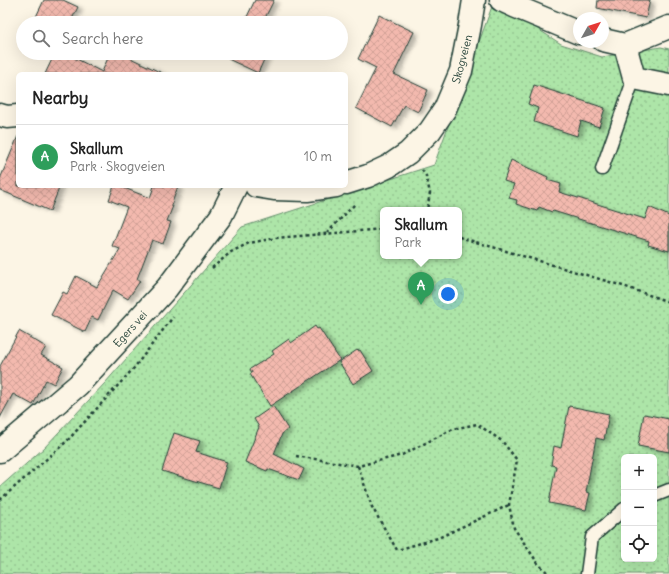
<!DOCTYPE html>
<html lang="en">
<head>
<meta charset="utf-8">
<style>
  :root { --surface:#fff; --page:#f6f6f6; --text:#222; --muted:#767676; --line:#e0e0e0; --accent:#111827 }
  body { margin:0; font-family:Delius,sans-serif; background:var(--page); color:var(--text) }
  .controls { position:absolute; right:12px; bottom:12px; display:grid; overflow:hidden; border-radius:6px; box-shadow:0 4px 16px #0002 }
  .controls button { width:36px; height:36px; display:grid; place-items:center; padding:0; border:0; border-bottom:1px solid var(--line); background:var(--surface); color:var(--text); font:20px sans-serif }
  .compass { position:absolute; left:573px; top:12px; width:36px; height:36px; border-radius:50%; background:var(--surface); box-shadow:0 4px 16px #0002; rotate:51deg }
  .you { position:absolute; left:448px; top:294px; width:14px; height:14px; margin:-10px; border:3px solid #fff; border-radius:50%; background:#1a73e8; box-shadow:0 0 0 6px #1a73e833 }
  .badge { display:grid; place-items:center; width:26px; height:26px; border-radius:50%; background:var(--accent); color:#fff; font-size:13px; font-weight:700 }
  .pin { position:absolute; translate:-50% -33px; filter:drop-shadow(0 1px 2px #0008) }
  .pin::after { content:''; position:absolute; top:21px; width:14px; height:12px; background:inherit; clip-path:polygon(0 0,100% 0,50% 100%) }
  .popup { position:absolute; left:380px; top:207px; width:82px; height:52px; box-sizing:border-box; display:grid; place-content:center; border-radius:6px; background:var(--surface); filter:drop-shadow(0 1px 3px #0005); font-size:13px; white-space:nowrap; color:var(--muted) }
  .popup b { font-size:15px; color:var(--text) }
  .popup::after { content:''; position:absolute; left:50%; top:100%; margin-left:-8px; border:8px solid transparent; border-top-color:var(--surface) }
  .list { margin:0; padding:0; list-style:none }
  h2 { display:flex; justify-content:space-between; align-items:center; height:52px; margin:0; padding:0 16px; font-size:17px }
  h2 small { font-size:13px; font-weight:400; color:var(--muted) }
  .list li { display:grid; grid-template-columns:26px 1fr auto; gap:12px; align-items:center; box-sizing:border-box; height:64px; padding:0 16px; border-top:1px solid var(--line) }
  .list b { display:block; font-size:15px; white-space:nowrap }
  .list p { margin:0; font-size:13px; white-space:nowrap; color:var(--muted) }
  .list em { font-size:13px; font-style:normal; color:var(--muted) }
  .icon { flex:none; width:22px; height:22px; fill:none; stroke:currentColor; stroke-width:2; stroke-linecap:round; stroke-linejoin:round }
  .map { position:relative; flex:none; width:669px; height:574px; overflow:hidden }
  .search { position:absolute; background:var(--surface); box-shadow:0 4px 16px #0002; left:16px; top:16px; width:332px; height:44px; display:flex; align-items:center; gap:10px; box-sizing:border-box; padding:0 14px; border-radius:22px; color:var(--muted); font-size:15px }
  .panel { position:absolute; background:var(--surface); box-shadow:0 4px 16px #0002; left:16px; top:72px; width:332px; height:116px; border-radius:6px }
  .map>svg:first-child { display:block }
  .park { fill:url(#park-dots); stroke:#66916e; fill-rule:evenodd }
  .building { fill:url(#building-cross-hatch); stroke:#1f3d34; filter:url(#shadow) }
  .lines { fill:none; stroke-linecap:round; stroke-linejoin:round }
  .service-casing { stroke:#1f3d34; stroke-width:15 }
  .minor-casing { stroke:#1f3d34; stroke-width:25 }
  .path { stroke:#1f3d34; stroke-width:2.5; stroke-dasharray:3 3; stroke-linecap:butt }
  .service { stroke:#fcf5e5; stroke-width:12 }
  .minor { stroke:#fcf5e5; stroke-width:22 }
  .labels { text-anchor:middle; dominant-baseline:central; stroke-width:3; stroke-linejoin:round; paint-order:stroke }
  .street-label { font-size:11px; fill:#1f3d34; stroke:#fcf5e5 }
</style>
</head>
<body>
<div class="map">
<svg width="669" height="574" viewBox="0 0 669 574">
  <defs>
    <pattern id="park-dots" width="8" height="8" patternUnits="userSpaceOnUse"><rect width="8" height="8" fill="#ade5a8"/><path d="M2 2h.1M6 6h.1" fill="none" stroke="#94c591" stroke-width="1.8" stroke-linecap="round"/></pattern>
    <pattern id="building-cross-hatch" width="8" height="8" patternUnits="userSpaceOnUse"><rect width="8" height="8" fill="#f3b9ae"/><path d="M0 0l8 8M0 8l8-8" fill="none" stroke="#d0a096"/></pattern>
    <filter id="shadow"><feDropShadow dx="4.5" dy="2.5" stdDeviation="2" flood-color="#0004"/></filter>
  </defs>
  <rect width="100%" height="100%" fill="#fcf5e5"/>
  <filter id="ink" filterUnits="userSpaceOnUse"><feTurbulence type="fractalNoise" baseFrequency=".025" numOctaves="2"/><feDisplacementMap in="SourceGraphic" scale="8" xChannelSelector="R" yChannelSelector="G"/><feConvolveMatrix kernelMatrix="1 2 1 2 8 2 1 2 1" color-interpolation-filters="sRGB"/></filter>
  <g filter="url(#ink)">
    <!-- park -->
    <path class="park" d="M494,1L561,44L602,57L661,47L669,49V574H0V487L44,448L105,383L242,227L434,165ZM383,210H459V256H383ZM624,457H654V559H624Z"/>
    <!-- building -->
    <g class="building">
      <polygon points="44,0 63,0 78,7 70,23 33,23"/>
      <polygon points="255,0 274,0 265,18 276,23 244,23"/>
      <polygon points="598,0 650,0 646,18 597,8"/>
      <polygon points="379,15 414,32 394,74 428,90 418,112 404,105 392,127 356,108 376,68 358,59"/>
      <polygon points="55,53 65,53 102,72 110,53 120,53 164,74 45,74"/>
      <polygon points="230,53 267,53 258,73 228,59"/>
      <polygon points="534,85 605,108 599,127 581,121 577,136 534,122 538,108 528,104"/>
      <polygon points="18,136 18,186 60,186 50,211 0,190 0,179"/>
      <polygon points="511,160 548,177 547,180 561,184 559,192 645,219 649,207 669,216 669,251 648,245 649,241 553,211 552,212 539,207 537,211 516,204 517,200 509,198 514,184 504,181"/>
      <polygon points="114,186 119,186 150,198 154,186 178,186 171,206 173,206 167,221 171,222 163,244 152,240 137,279 140,281 128,299 113,290 98,320 92,317 85,332 51,315 63,292 67,294 76,276 97,287 120,249 112,246 127,207 109,200"/>
      <polygon points="315,326 317,329 319,328 340,360 270,406 250,374 252,373 250,369 274,354 272,351 289,339 291,343"/>
      <polygon points="19,331 46,347 41,355 63,367 54,384 46,380 33,405 13,394 0,418 0,366"/>
      <polygon points="357,350 358,351 360,350 373,371 353,384 339,362"/>
      <polygon points="273,406 288,429 282,434 274,454 304,469 299,480 268,469 267,471 245,462 259,427 254,419"/>
      <polygon points="569,406 609,414 604,440 596,438 586,492 590,493 586,510 549,503 556,466 551,465 554,446 561,448"/>
      <polygon points="644,414 669,419 669,452 638,446"/>
      <polygon points="174,433 200,441 196,452 227,462 219,488 162,471"/>
    </g>
    <g class="lines">
      <!-- service casing -->
      <g class="service-casing">
        <g id="service">
          <polyline points="602,169 634,78"/>
          <polyline points="654,496 669,490"/>
          <polyline points="587,574 592,537 624,509"/>
        </g>
      </g>
      <!-- minor casing -->
      <g class="minor-casing">
        <g id="minor">
          <polyline points="501,0 514,6 579,33"/>
          <polyline points="603,40 625,45 669,27"/>
          <polyline points="625,45 634,78 669,85"/>
          <polyline points="0,115 7,117 18,116"/>
          <polyline points="346,183 368,176 389,166 408,153 430,131 445,109 461,71 470,25 474,0"/>
          <polyline points="256,186 274,189 307,190 336,186"/>
          <polyline points="0,451 78,385 167,288 221,216 236,186"/>
        </g>
      </g>
      <!-- path -->
      <g class="path">
        <polyline points="422,170 426,176 430,193 427,210"/>
        <polyline points="327,233 355,204"/>
        <polyline points="459,237 623,286 669,302"/>
        <polyline points="212,268 231,252 249,243 276,238 383,229"/>
        <polyline points="296,456 358,466 402,455 453,429 477,424 502,441 517,460 509,505 514,528 539,565 549,574"/>
        <polyline points="358,466 372,507 397,550 438,538 509,505"/>
        <polyline points="0,500 67,441 134,368 173,317"/>
      </g>
      <!-- service -->
      <use href="#service" class="service"/>
      <!-- minor -->
      <use href="#minor" class="minor"/>
    </g>
  </g>
  <g class="labels">
    <!-- street labels -->
    <g class="street-label">
      <text transform="translate(462 59) rotate(-75)">Skogveien</text>
      <text transform="translate(130 329) rotate(-48)">Egers vei</text>
    </g>
  </g>
</svg>
<div class="controls">
<button>+</button>
<button>−</button>
<button><svg class="icon" aria-label="locate" viewBox="0 0 24 24"><circle cx="12" cy="12" r="6"/><path d="M12 2v4M12 18v4M2 12h4M18 12h4"/></svg></button>
</div>
<svg class="compass" viewBox="-18 -18 36 36"><path d="M0-13l5 13h-10z" fill="#e53935"/><path d="M0 13l5-13h-10z" fill="#767676"/></svg>
<div class="you"></div>
<div class="pin badge" style="left:421px;top:305px;background:#2e9e5b">A</div>
<div class="popup"><b>Skallum</b>Park</div>
<div class="search"><svg class="icon" aria-label="search" viewBox="0 0 24 24"><circle cx="10" cy="10" r="6"/><path d="M15 15l6 6"/></svg>Search here</div>
<section class="panel">
<h2>Nearby<small></small></h2>
<ul class="list">
<li><span class="badge" style="background:#2e9e5b">A</span><div><b>Skallum</b><p>Park · Skogveien</p></div><em>10 m</em></li>
</ul>
</section>
</div>
</body>
</html>
